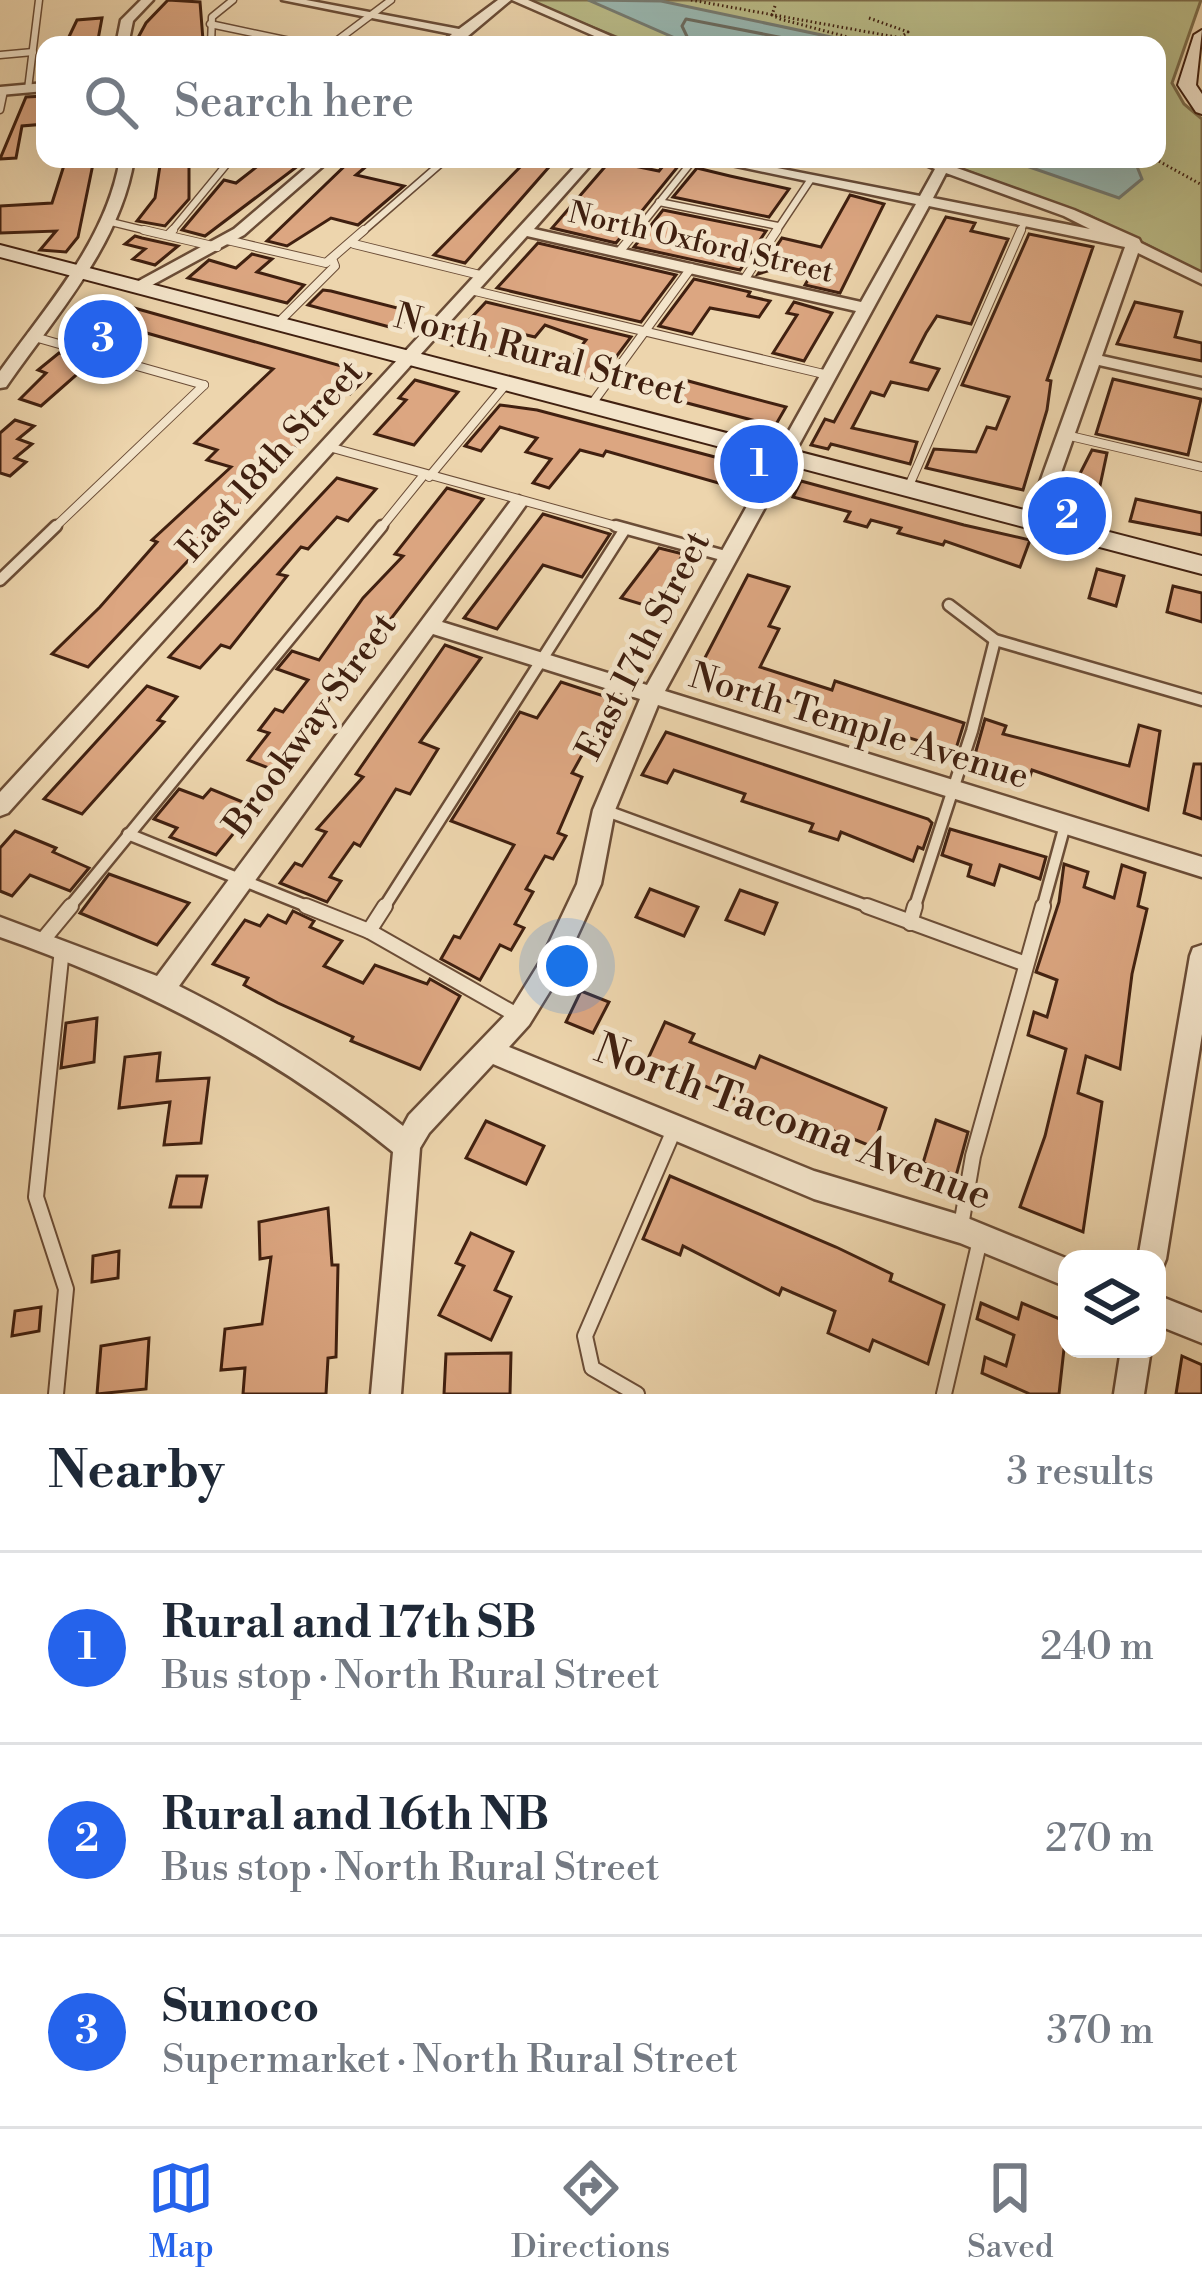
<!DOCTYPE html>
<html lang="en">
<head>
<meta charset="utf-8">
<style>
  :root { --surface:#fff; --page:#f2f2f3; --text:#1f2937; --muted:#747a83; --line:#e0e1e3; --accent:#2563eb }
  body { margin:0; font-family:"Libre Bodoni",serif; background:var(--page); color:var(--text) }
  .controls { position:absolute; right:36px; bottom:36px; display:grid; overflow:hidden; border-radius:24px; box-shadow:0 12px 48px #0002 }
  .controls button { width:108px; height:108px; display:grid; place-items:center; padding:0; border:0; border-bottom:3px solid var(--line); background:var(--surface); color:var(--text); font:60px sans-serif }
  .you { position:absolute; left:567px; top:966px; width:42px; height:42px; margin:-30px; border:9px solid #fff; border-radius:50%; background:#1a73e8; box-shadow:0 0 0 18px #1a73e833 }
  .badge { display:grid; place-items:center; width:78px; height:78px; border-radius:50%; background:var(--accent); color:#fff; font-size:39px; font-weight:700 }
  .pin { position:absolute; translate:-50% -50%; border:6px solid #fff; box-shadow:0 3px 12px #0006 }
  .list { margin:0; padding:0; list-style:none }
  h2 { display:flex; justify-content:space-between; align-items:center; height:156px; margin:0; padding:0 48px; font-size:51px }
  h2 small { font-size:39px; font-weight:400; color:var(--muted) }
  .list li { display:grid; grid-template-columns:78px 1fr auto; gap:36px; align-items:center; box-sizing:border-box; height:192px; padding:0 48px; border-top:3px solid var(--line) }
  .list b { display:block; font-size:45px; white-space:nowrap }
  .list p { margin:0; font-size:39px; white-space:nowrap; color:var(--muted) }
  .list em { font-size:39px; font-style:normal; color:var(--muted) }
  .icon { flex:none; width:66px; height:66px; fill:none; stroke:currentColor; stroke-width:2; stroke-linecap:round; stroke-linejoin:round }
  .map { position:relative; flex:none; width:1202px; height:1394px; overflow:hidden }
  .search { position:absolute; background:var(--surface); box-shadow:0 12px 48px #0002; left:36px; right:36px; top:36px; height:132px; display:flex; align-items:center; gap:30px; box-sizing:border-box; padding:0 42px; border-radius:24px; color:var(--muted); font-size:45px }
  .sheet { height:732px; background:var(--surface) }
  nav { display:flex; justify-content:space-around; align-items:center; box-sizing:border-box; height:168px; border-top:3px solid var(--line); background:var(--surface); font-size:33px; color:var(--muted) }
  nav a { display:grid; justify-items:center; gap:6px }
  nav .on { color:var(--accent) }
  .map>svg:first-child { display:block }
  .green { fill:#bbbc88; stroke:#7e6e4c; stroke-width:3 }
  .water { fill:#9ab8b1; stroke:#767b71; stroke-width:3 }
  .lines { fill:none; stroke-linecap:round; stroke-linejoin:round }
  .shore { stroke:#6d6c60; stroke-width:3 }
  .building { fill:#dca681; stroke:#402010; stroke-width:3 }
  .lane-far3-casing { stroke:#6b4d37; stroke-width:9 }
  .lane-far2-casing { stroke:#6b4d37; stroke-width:10 }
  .lane-far1-casing { stroke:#6b4d37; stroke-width:15 }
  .lane-casing { stroke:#6b4d37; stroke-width:18 }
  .street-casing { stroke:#6b4d37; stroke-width:5 }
  .secondary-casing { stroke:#402010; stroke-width:4 }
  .path { stroke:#402010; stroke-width:3; stroke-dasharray:1.5 3; stroke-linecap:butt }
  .lane-far3 { stroke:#f3e4ca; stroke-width:6 }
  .lane-far2 { stroke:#f3e4ca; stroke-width:8 }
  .lane-far1 { stroke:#f3e4ca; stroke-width:10 }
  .lane { stroke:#f3e4ca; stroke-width:14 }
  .street { fill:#f3e4ca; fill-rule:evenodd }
  .secondary { fill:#f3e4ca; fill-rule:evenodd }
  .labels { text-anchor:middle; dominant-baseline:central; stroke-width:10; stroke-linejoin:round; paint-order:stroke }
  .far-street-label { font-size:30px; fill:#402010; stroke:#f3e4ca }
  .street-label { font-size:36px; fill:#402010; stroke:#f3e4ca }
  .near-street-label { font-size:42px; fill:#402010; stroke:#f3e4ca }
</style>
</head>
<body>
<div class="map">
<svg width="1202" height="1394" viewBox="0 0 1202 1394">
  <rect width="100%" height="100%" fill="#edd5ad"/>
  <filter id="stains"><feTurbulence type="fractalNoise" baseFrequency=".00167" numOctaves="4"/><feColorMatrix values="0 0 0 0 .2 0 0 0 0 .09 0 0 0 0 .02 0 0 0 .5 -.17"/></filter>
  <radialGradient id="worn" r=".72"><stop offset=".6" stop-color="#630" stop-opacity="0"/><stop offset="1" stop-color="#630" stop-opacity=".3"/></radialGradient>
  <!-- green -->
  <polygon class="green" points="525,0 1201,0 1172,83 1184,104 1202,119 1202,273 1088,215 934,159 1157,159 1157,45 636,45"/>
  <!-- water -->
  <g class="water">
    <polygon points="588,0 661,1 869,45 691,45"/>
    <polygon points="1006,159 1134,159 1142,179 1119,198"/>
  </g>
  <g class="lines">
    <!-- shore -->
    <polyline class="shore" points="691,45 682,26 686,19 820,45"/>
  </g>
  <!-- building -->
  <g class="building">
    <polygon points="168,0 200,2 203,40 134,45 146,23"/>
    <polygon points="102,18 97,45 65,45 77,20"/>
    <polygon points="45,96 45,124 22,126 16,158 0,159 26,97"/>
    <polygon points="66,159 94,159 78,237 66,252 40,250 56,231 0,233 0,206 52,203"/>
    <polygon points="161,159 189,159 189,199 165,226 137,221 155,198"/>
    <polygon points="307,159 205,236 182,230 224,180 236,183 264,161"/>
    <polygon points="352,159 375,159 356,175 404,186 358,225 331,218 287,246 267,241"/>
    <polygon points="528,159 556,159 465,263 434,255"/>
    <polygon points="610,161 659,171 667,161 680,164 616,243 552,228"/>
    <polygon points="697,168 730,176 789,189 769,217 673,197"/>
    <polygon points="850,195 884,204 840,293 805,285 809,278 774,269 758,274 782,238 821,247"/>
    <polygon points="663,210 766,231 740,270 634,247"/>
    <polygon points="946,217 975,223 971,231 1008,239 971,324 937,316 926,333 911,362 939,369 928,390 891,382 884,396 871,392 852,428 917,442 910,464 831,444 828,449 811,445 825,419 834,422"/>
    <polygon points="1029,234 1093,247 1047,380 1051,381 1047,410 1023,490 926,468 934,449 976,452 987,427 996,429 1009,397 962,385"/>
    <polygon points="135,236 142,238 178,246 155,265 133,259 145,249 125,244"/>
    <polygon points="538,243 676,275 641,322 497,288"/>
    <polygon points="252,254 272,259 257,272 304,285 287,303 188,278 209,260 236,268"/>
    <polygon points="694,279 750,292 748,296 770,301 759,317 710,308 692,334 659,326"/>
    <polygon points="323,290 331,291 413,312 397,329 308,305"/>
    <polygon points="486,302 631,337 598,381 561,372 586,340 545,325 535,337 522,334 501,358 447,344"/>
    <polygon points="794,302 832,313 804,361 773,353 797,315 787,313"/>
    <polygon points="1135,302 1182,312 1175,337 1202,343 1202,361 1117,344"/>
    <polygon points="127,306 370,374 350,394 343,392 307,429 311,430 88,667 52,654 100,607 157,542 152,540 231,467 207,460 217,450 195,443 273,369 136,330 112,350 78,341"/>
    <polygon points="59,353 91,362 41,406 20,399 46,373 38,370"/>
    <polygon points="681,379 729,392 786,407 775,426 668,398"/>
    <polygon points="1113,379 1201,399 1188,455 1096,434"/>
    <polygon points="415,380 458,392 414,445 375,434 406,400 399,398"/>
    <polygon points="500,405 537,410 749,466 736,488 606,451 603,456 580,450 549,488 533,483 551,459 526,452 537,438 500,427 481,451 465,446"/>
    <polygon points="15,420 34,426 18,439 32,444 15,458 26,462 10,476 0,473 0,433"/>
    <polygon points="1092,450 1107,453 1095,509 1066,501"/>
    <polygon points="337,478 376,489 348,521 337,517 308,549 301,547 278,574 287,576 230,648 221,645 200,668 169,657"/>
    <polygon points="801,481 964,525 1030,540 1020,567 945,541 943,545 898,533 901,528 871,520 867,527 845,521 850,512 793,497"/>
    <polygon points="447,488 483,499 290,750 294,752 279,772 248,760 269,733 259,730 275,709 283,712 308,680 277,669 292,651 319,660 363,598 403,556 395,554"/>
    <polygon points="1136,499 1202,513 1202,535 1130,521"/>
    <polygon points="543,514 610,534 582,577 543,565 497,629 464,618"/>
    <polygon points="659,548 683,554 654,608 621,598"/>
    <polygon points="1097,569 1124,576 1116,606 1089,598"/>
    <polygon points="748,575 789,587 769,626 779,629 760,667 832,690 835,681 964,723 955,752 697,673"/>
    <polygon points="1173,586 1202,593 1202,622 1167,612"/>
    <polygon points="445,645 481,658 420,742 438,749 410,794 396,789 360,846 354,843 330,877 341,881 327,902 280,883 295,863 302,866 326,832 317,829 363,777 356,774"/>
    <polygon points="561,682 613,699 572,773 582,777 558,833 566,836 553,859 545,856 526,889 533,892 515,924 524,928 511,950 500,945 480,980 441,959 454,936 460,938 514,845 451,821 520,712 537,718"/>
    <polygon points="147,686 177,697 158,720 164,722 82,814 44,799"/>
    <polygon points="985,719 1006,726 1003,734 1129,766 1139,725 1160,731 1148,810 1032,770 1030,776 974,758"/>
    <polygon points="666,732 928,819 932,823 923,849 918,847 913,861 841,832 838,840 810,831 813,824 742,801 745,794 674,770 667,783 642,775"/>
    <polygon points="1194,764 1202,764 1202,819 1184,813"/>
    <polygon points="179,789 203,798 211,789 255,807 216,855 170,837 177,828 154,819"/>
    <polygon points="950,829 1046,857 1040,879 1000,865 994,885 968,876 971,865 942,855"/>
    <polygon points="15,831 56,848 53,852 89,868 70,891 30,875 12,896 0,891 0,848"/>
    <polygon points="1064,864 1088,872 1084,887 1114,898 1122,865 1145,873 1138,906 1147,909 1132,974 1120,1069 1086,1056 1078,1093 1102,1102 1083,1232 1020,1207 1045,1136 1066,1049 1028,1035 1034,1012 1047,1017 1057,980 1036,972 1059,902"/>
    <polygon points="109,874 189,903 157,945 80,913"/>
    <polygon points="650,889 698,907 684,936 636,917"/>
    <polygon points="740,890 777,903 764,934 726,920"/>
    <polygon points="293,911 314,921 310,927 342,941 324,966 363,983 375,965 427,984 430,979 460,996 420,1069 351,1041 353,1037 278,1003 244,985 248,978 213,964 245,920 260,926 268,915 286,923"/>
    <polygon points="581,991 609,1002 593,1033 566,1022"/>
    <polygon points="97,1018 94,1062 61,1068 66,1023"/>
    <polygon points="665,1022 694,1034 690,1042 755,1068 760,1056 886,1108 873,1147 829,1129 825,1138 647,1061"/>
    <polygon points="160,1053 157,1081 209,1078 201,1143 164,1145 170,1102 119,1108 125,1057"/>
    <polygon points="936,1120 968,1132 956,1176 923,1163"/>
    <polygon points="486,1121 544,1146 526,1184 466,1158"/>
    <polygon points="177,1176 207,1176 201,1207 170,1207"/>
    <polygon points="670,1176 836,1247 892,1274 890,1281 944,1305 928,1364 873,1340 869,1351 828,1333 835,1311 782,1288 779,1295 683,1246 680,1255 643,1239"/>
    <polygon points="328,1208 332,1265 338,1265 336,1357 328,1358 326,1394 243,1394 245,1368 221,1370 225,1329 262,1324 271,1257 260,1259 259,1222"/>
    <polygon points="471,1233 513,1252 495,1290 511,1297 491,1340 439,1315 464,1266 456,1263"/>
    <polygon points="119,1251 118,1278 92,1282 93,1256"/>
    <polygon points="981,1303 1018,1319 1022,1303 1067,1322 1059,1394 1030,1394 982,1373 985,1357 1006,1366 1014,1335 977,1319"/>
    <polygon points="41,1307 39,1331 12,1336 15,1311"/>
    <polygon points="149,1338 146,1389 97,1394 101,1346"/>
    <polygon points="511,1353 510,1394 444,1394 446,1354"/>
    <polygon points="1182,1356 1202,1365 1202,1394 1176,1394"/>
  </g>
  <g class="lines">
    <!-- lane-far3 casing -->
    <g class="lane-far3-casing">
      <g id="lane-far3">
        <polyline points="210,24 309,45"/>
        <polyline points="211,45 212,17 233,0"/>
        <polyline points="331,45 391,0"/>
        <polyline points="0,55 33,52"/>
        <polyline points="28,89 39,0"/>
        <polyline points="0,110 4,91"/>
        <polyline points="659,202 778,226"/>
        <polyline points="111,222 156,233"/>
        <polyline points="170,233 231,159"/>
        <polyline points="361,233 446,159"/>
        <polyline points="635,233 694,159"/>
        <polyline points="775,233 811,179"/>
        <polyline points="1020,233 1024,223"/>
      </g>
    </g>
    <!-- lane-far2 casing -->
    <g class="lane-far2-casing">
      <g id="lane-far2">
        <polyline points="144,230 217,247"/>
        <polyline points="169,234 173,230"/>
        <polyline points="227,240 326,263 364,230"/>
        <polyline points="354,244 484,276"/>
        <polyline points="619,252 637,230"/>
        <polyline points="744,280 777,230"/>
        <polyline points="471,290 828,375"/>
        <polyline points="277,324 335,266 333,261"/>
        <polyline points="31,336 204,385"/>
        <polyline points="591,405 691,268"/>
        <polyline points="1066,435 1202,467"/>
        <polyline points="329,447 627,529"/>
        <polyline points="429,477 507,383"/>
        <polyline points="908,488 1021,230"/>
        <polyline points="53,529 204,385"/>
        <polyline points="380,529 423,476"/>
      </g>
    </g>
    <!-- lane-far1 casing -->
    <g class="lane-far1-casing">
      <g id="lane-far1">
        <polyline points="616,526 729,557"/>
        <polyline points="0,580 56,526"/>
        <polyline points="949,605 995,640 1202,700"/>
        <polyline points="604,810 875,909"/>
        <polyline points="128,834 314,909"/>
        <polyline points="68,909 382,526"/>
        <polyline points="383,909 625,529"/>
        <polyline points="914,909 972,731 995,640"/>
        <polyline points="1042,909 1065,825"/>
      </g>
    </g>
    <!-- lane casing -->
    <g class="lane-casing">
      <g id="lane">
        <polyline points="306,906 369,931 520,1017"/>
        <polyline points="867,906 1026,964"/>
        <polyline points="910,923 915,906"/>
        <polyline points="369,931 385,906"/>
        <polyline points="42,941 71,906"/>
        <polyline points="961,1226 973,1156 1043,906"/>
        <polyline points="56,1394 66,1289 36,1197 62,949"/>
        <polyline points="637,1394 592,1368 585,1336 674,1130"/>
        <polyline points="944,1394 980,1240"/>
      </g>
    </g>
    <!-- street casing -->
    <g class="street-casing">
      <g id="street">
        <polygon points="141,0 153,0 133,21 128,45 116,45 121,20"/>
        <polygon points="282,0 306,0 459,29 498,0 511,0 468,36 453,45 439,45 452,34"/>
        <polygon points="512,0 528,0 631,45 615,45"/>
        <polygon points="45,83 45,91 0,95 0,87"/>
        <path d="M120,159H134C120,246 55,316 6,387L0,388V371C47,305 106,241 120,159Z"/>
        <polygon points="316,159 331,159 244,235 143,290 133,290 133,284 234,229"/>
        <path d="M582,159H596L534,229L861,302L916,204L703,159H731L920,196L935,169L912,159H932L1074,210L1139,239L1141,243L1202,273V284L1138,253L1102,356L1202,378V388L1099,365L1044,521L1035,527L1026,521L1125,247L929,206L665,691L1202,857V877L658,705L615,810L601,884L558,978L529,1025L509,1047L814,1171L960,1215L1068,1259L1067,1287L960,1243L814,1199L493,1064L429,1133L420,1148L401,1394H371L393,1152C274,1055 144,987 0,937V917L157,976L513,498L519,496L528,502L442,622L647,685L856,311L527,236L8,813L0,816V792ZM946,173L1064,216L1090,229L933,198ZM433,634L640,699L593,810L577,884L540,962L511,1009L409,1115L403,1126C333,1071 259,1026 179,986Z"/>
        <polygon points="1202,945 1202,1034 1166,1259 1162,1269 1157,1271 1157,1259 1138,1259 1190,956 1193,948"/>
        <polygon points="1157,1295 1202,1313 1202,1343 1157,1325"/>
        <polygon points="1121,1349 1151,1349 1144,1394 1114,1394"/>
      </g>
    </g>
    <!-- secondary casing -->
    <g class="secondary-casing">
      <g id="secondary">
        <polygon points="1202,30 1196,85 1202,94 1202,114 1196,112 1178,85 1194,35"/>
        <polygon points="0,245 1202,556 1202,574 0,257"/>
      </g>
    </g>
    <!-- path -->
    <g class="path">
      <polyline points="691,0 940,45"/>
      <polyline points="775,6 772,15 780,19 878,45"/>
      <polyline points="869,18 908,32 901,37"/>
      <polyline points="1155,159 1202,185"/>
    </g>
    <!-- lane-far3 -->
    <use href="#lane-far3" class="lane-far3"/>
    <!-- lane-far2 -->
    <use href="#lane-far2" class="lane-far2"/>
    <!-- lane-far1 -->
    <use href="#lane-far1" class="lane-far1"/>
    <!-- lane -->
    <use href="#lane" class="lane"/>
    <!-- street -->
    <use href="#street" class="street"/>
    <!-- secondary -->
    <use href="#secondary" class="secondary"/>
  </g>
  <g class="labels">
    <!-- far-street labels -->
    <g class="far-street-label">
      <text transform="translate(701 243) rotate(13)">North Oxford Street</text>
    </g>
    <!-- street labels -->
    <g class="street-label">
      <text transform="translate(540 355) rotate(15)">North Rural Street</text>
      <text transform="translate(271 461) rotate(-48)">East 18th Street</text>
      <text transform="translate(644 646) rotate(-63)">East 17th Street</text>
      <text transform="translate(311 725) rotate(-54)">Brookway Street</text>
      <text transform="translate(859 727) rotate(17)">North Temple Avenue</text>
    </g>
    <!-- near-street labels -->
    <g class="near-street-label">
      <text transform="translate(793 1123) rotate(21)">North Tacoma Avenue</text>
    </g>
  </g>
  <rect width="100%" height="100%" filter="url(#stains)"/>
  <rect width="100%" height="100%" fill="url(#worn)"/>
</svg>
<div class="controls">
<button><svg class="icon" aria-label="layers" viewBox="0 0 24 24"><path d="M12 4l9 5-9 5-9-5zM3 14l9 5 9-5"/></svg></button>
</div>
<div class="you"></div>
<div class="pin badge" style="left:759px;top:464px">1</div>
<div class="pin badge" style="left:1067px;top:516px">2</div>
<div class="pin badge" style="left:103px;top:339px">3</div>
<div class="search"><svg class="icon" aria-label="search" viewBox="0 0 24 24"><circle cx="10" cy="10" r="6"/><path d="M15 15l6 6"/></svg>Search here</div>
</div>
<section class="sheet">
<h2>Nearby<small>3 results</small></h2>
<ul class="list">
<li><span class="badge">1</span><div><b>Rural and 17th SB</b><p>Bus stop · North Rural Street</p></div><em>240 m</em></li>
<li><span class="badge">2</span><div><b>Rural and 16th NB</b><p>Bus stop · North Rural Street</p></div><em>270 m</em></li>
<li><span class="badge">3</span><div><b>Sunoco</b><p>Supermarket · North Rural Street</p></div><em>370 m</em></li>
</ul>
</section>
<nav>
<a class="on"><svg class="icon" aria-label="map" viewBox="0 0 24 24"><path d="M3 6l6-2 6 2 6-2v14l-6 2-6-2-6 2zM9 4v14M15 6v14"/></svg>Map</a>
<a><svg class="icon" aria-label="directions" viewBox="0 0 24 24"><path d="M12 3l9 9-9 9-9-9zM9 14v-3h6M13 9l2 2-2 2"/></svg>Directions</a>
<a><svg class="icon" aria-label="saved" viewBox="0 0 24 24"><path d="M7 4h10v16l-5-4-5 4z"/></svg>Saved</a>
</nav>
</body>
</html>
